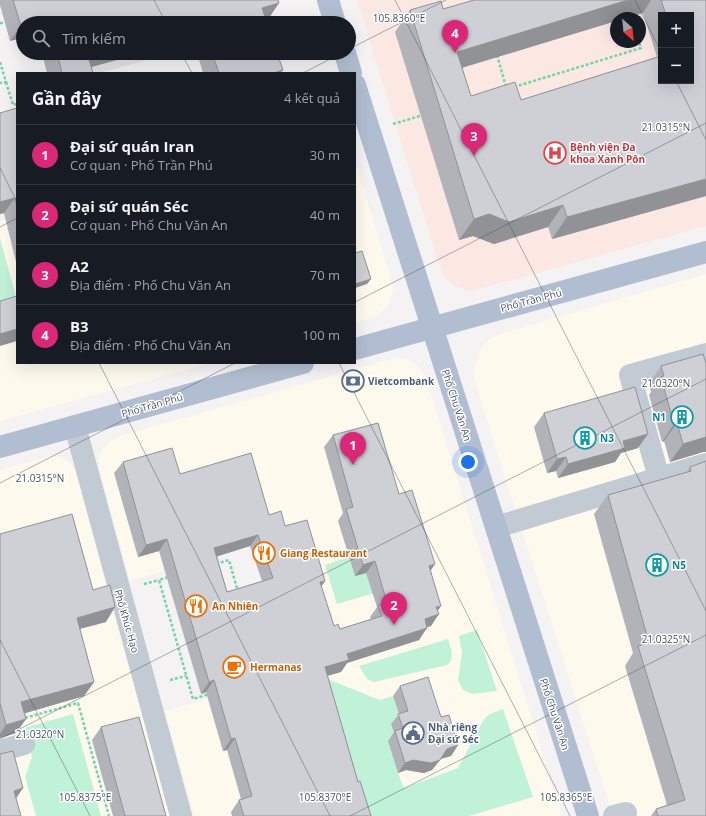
<!DOCTYPE html>
<html lang="vi">
<head>
<meta charset="utf-8">
<style>
  :root { --surface:#171b24; --page:#242831; --text:#f1f3f6; --muted:#9ea1a6; --line:#363941; --accent:#db2777 }
  body { margin:0; font-family:"Open Sans",sans-serif; background:var(--page); color:var(--text) }
  .controls { position:absolute; right:12px; top:12px; display:grid; overflow:hidden; border-radius:0px; box-shadow:0 4px 16px #0002 }
  .controls button { width:36px; height:36px; display:grid; place-items:center; padding:0; border:0; border-bottom:1px solid var(--line); background:var(--surface); color:var(--text); font:20px sans-serif }
  .compass { position:absolute; left:610px; top:12px; width:36px; height:36px; border-radius:50%; background:var(--surface); box-shadow:0 4px 16px #0002; rotate:153deg }
  .you { position:absolute; left:468px; top:462px; width:14px; height:14px; margin:-10px; border:3px solid #fff; border-radius:50%; background:#1a73e8; box-shadow:0 0 0 6px #1a73e833 }
  .badge { display:grid; place-items:center; width:26px; height:26px; border-radius:50%; background:var(--accent); color:#fff; font-size:13px; font-weight:700 }
  .pin { position:absolute; translate:-50% -33px; filter:drop-shadow(0 1px 2px #0008) }
  .pin::after { content:''; position:absolute; top:21px; width:14px; height:12px; background:inherit; clip-path:polygon(0 0,100% 0,50% 100%) }
  .list { margin:0; padding:0; list-style:none }
  h2 { display:flex; justify-content:space-between; align-items:center; height:52px; margin:0; padding:0 16px; font-size:17px }
  h2 small { font-size:13px; font-weight:400; color:var(--muted) }
  .list li { display:grid; grid-template-columns:26px 1fr auto; gap:12px; align-items:center; box-sizing:border-box; height:60px; padding:0 16px; border-top:1px solid var(--line) }
  .list b { display:block; font-size:15px; white-space:nowrap }
  .list p { margin:0; font-size:13px; white-space:nowrap; color:var(--muted) }
  .list em { font-size:13px; font-style:normal; color:var(--muted) }
  .icon { flex:none; width:22px; height:22px; fill:none; stroke:currentColor; stroke-width:2; stroke-linecap:round; stroke-linejoin:round }
  .map { position:relative; flex:none; width:706px; height:816px; overflow:hidden }
  .search { position:absolute; background:var(--surface); box-shadow:0 4px 16px #0002; left:16px; top:16px; width:340px; height:44px; display:flex; align-items:center; gap:10px; box-sizing:border-box; padding:0 14px; border-radius:22px; color:var(--muted); font-size:15px }
  .panel { position:absolute; background:var(--surface); box-shadow:0 4px 16px #0002; left:16px; top:72px; width:340px; height:292px; border-radius:0px }
  .map>svg:first-child { display:block }
  .commercial { fill:#fdfaed }
  .education { fill:#e5e3e4 }
  .medical { fill:#fce8e3; fill-rule:evenodd }
  .green { fill:#c0f2d8 }
  .lines { fill:none; stroke-linecap:round; stroke-linejoin:round }
  .path { stroke:#76d2ad; stroke-width:2.5; stroke-dasharray:3 2; stroke-linecap:butt }
  .minor { stroke:#c2cbd4; stroke-width:22 }
  .major { stroke:#b1bed1; stroke-width:22 }
  .wall { fill:#b1b3b8; fill-rule:evenodd }
  .shaded-wall { fill:#909296 }
  .building { fill:#ced0d6; stroke:#909296; fill-rule:evenodd }
  .ticks { fill:none; stroke:#485360; stroke-width:1; stroke-opacity:0.45 }
  .labels { text-anchor:middle; dominant-baseline:central; stroke-width:3; stroke-linejoin:round; paint-order:stroke }
  .health-label { font-size:10px; font-weight:bold; fill:#be3a42; stroke:#fff; text-anchor:start }
  .street-label { font-size:10px; fill:#485360; stroke:#fff }
  .service-label { font-size:10px; font-weight:bold; fill:#4e5e75; stroke:#fff; text-anchor:start }
  .culture-label { font-size:10px; font-weight:bold; fill:#0d838f; stroke:#fff; text-anchor:start }
  .food-label { font-size:10px; font-weight:bold; fill:#c56008; stroke:#fff; text-anchor:start }
  .ticks-label { font-size:10px; text-anchor:middle; fill:#485360; stroke:#fff; stroke-width:3; stroke-linejoin:round; paint-order:stroke }
</style>
</head>
<body>
<div class="map">
<svg width="706" height="816" viewBox="0 0 706 816">
  <rect width="100%" height="100%" fill="#f4f2f2"/>
  <!-- commercial -->
  <g class="commercial">
    <polygon points="355,161 391,278 393,291 389,305 379,314 355,323"/>
    <polygon points="17,216 17,363 210,363 0,421 0,221"/>
    <polygon points="706,274 706,816 613,816 479,395 474,375 477,358 484,344 496,335"/>
    <polygon points="395,358 405,359 413,362 420,369 426,378 562,816 194,816 165,711 271,681 277,538 130,581 99,468 99,456 104,447 110,441 120,436"/>
    <polygon points="50,456 60,457 69,462 75,469 172,816 0,816 0,470"/>
  </g>
  <!-- education -->
  <polygon class="education" points="73,53 173,53 99,73 78,73"/>
  <!-- medical -->
  <path class="medical" d="M357,0H706V226L487,287L469,291L455,286L444,276L439,264ZM661,15H691V81H661ZM616,18H640V42H616Z"/>
  <!-- green -->
  <g class="green">
    <polygon points="0,238 16,297 0,301"/>
    <polygon points="349,557 378,570 385,590 337,604 325,565"/>
    <polygon points="477,630 497,691 472,694 463,690 458,680 462,652 459,636"/>
    <polygon points="448,639 452,652 451,661 447,665 374,682 367,679 359,666"/>
    <polygon points="322,677 380,700 393,696 401,721 396,739 398,773 404,788 458,768 484,719 490,714 503,709 533,797 469,816 366,816"/>
    <polygon points="73,714 101,816 36,816 25,777 32,757 24,728"/>
  </g>
  <g class="lines">
    <!-- path -->
    <g class="path">
      <polyline points="0,23 5,23"/>
      <polyline points="497,55 506,87"/>
      <polyline points="0,62 6,82 0,83"/>
      <polyline points="6,82 13,105 17,104"/>
      <polyline points="514,87 641,48 639,42"/>
      <polyline points="393,124 423,115"/>
      <polyline points="216,564 229,560 238,592"/>
      <polyline points="168,577 159,580 193,699 209,694"/>
      <polyline points="144,584 159,580"/>
      <polyline points="170,680 186,676"/>
      <polyline points="25,718 78,703 109,816"/>
    </g>
    <!-- minor -->
    <g class="minor">
      <polyline points="706,354 630,375 659,478 706,464"/>
      <polyline points="75,426 181,816"/>
      <polyline points="496,527 659,478"/>
      <polyline points="0,751 24,744"/>
      <polyline points="614,816 626,813"/>
    </g>
    <!-- major -->
    <g class="major">
      <polyline points="328,0 335,23"/>
      <polyline points="345,53 351,73"/>
      <polyline points="355,85 588,816"/>
      <polyline points="355,349 706,252"/>
      <polyline points="0,447 303,363"/>
    </g>
  </g>
  <!-- wall -->
  <g class="wall">
    <polygon points="0,0 278,0 269,18 23,23 23,40 22,38 10,41 0,5"/>
    <path d="M474,0H706V196L552,239L548,227L494,244L473,236L459,240L395,32L410,10L443,9ZM643,13L657,57L521,100L471,96L462,67L616,21V18H625ZM661,15H691V81H661Z"/>
    <polygon points="42,53 142,53 91,67 93,73 47,73"/>
    <polygon points="197,53 277,53 280,73 203,73"/>
    <polygon points="17,108 17,266 4,213 0,214 0,113"/>
    <polygon points="706,364 706,452 703,452 670,462 664,441 662,442 649,395 651,392 649,384 661,366"/>
    <polygon points="544,413 638,448 621,453 615,462 558,478 556,471 547,473 534,427"/>
    <path d="M333,435L399,494L431,571L438,611L431,626L427,627L419,640L347,663L341,672L327,675L358,782L371,816H232L231,812L239,800L241,799L227,750L223,751L206,692L201,694L159,551L138,557L114,473L123,462L180,474L269,515L285,526L321,586L334,626L340,629L371,619L370,617L377,607L366,573L355,576L338,521L343,513L324,447ZM250,546L262,581L227,592L217,556Z"/>
    <polygon points="706,461 706,816 651,816 656,809 667,805 625,666 633,653 594,514 608,495 686,473 690,467"/>
    <polygon points="0,534 93,590 106,622 80,629 94,682 84,696 25,713 26,719 16,733 0,738"/>
    <polygon points="400,686 441,717 458,745 451,756 440,759 432,770 424,773 406,770 398,773 388,741 394,732 391,724 399,714 393,696"/>
    <polygon points="101,727 166,816 113,816 92,740"/>
  </g>
  <!-- shaded-wall -->
  <g class="shaded-wall">
    <polygon points="628,0 651,0 643,13 625,18 616,18 616,21 442,74 457,52"/>
    <polygon points="279,3 269,18 251,23 262,8"/>
    <polygon points="21,26 23,26 23,37 22,38 10,41"/>
    <polygon points="29,53 37,53 28,56"/>
    <polygon points="98,53 142,53 77,71 88,56"/>
    <polygon points="283,70 280,73 274,73"/>
    <polygon points="706,179 706,196 552,239 567,217"/>
    <polygon points="15,198 4,213 0,214 0,202"/>
    <polygon points="563,205 548,227 494,244 473,236 459,240 474,219 489,214"/>
    <polygon points="371,279 367,284 355,288 355,284"/>
    <polygon points="17,329 17,341 0,346 0,334"/>
    <polygon points="677,423 664,441 662,442 674,424"/>
    <polygon points="648,434 638,448 621,453 615,462 558,478 568,464 623,441"/>
    <polygon points="706,437 706,452 703,452 670,462 683,444"/>
    <polygon points="566,457 556,471 547,473 557,459"/>
    <polygon points="258,535 250,546 206,560 214,548"/>
    <polygon points="167,539 159,551 138,557 146,545"/>
    <polygon points="375,561 366,573 355,576 363,565"/>
    <polygon points="435,564 427,576 429,566"/>
    <polygon points="325,581 317,593 320,582"/>
    <polygon points="441,606 434,616 439,614 431,626 416,630 425,619 436,607"/>
    <polygon points="115,607 106,622 67,632 77,618"/>
    <polygon points="427,628 419,640 347,663 341,672 317,679 325,667 347,654"/>
    <polygon points="214,680 206,692 201,694 209,682"/>
    <polygon points="94,682 84,696 12,717 21,702"/>
    <polygon points="26,719 16,733 0,738 0,734 6,725"/>
    <polygon points="235,738 227,750 223,751 231,739"/>
    <polygon points="458,745 451,756 440,759 447,749"/>
    <polygon points="413,760 440,760 432,770 424,773 406,770 398,773 405,763"/>
    <polygon points="23,788 13,803 14,791"/>
  </g>
  <!-- building -->
  <g class="building">
    <polygon points="13,0 278,0 279,3 262,8 267,23 23,23 23,26 21,26"/>
    <polygon points="474,0 628,0 457,52 471,96 515,82 521,100 661,56 661,81 691,81 691,15 666,15 661,0 706,0 706,179 567,217 563,205 509,222 489,214 474,219 410,10 441,1 443,9"/>
    <polygon points="57,53 98,53 88,56 93,73 62,73"/>
    <polygon points="212,53 277,53 283,70 274,73 219,73"/>
    <polygon points="17,108 17,207 15,198 0,202 0,113"/>
    <polygon points="362,251 371,279 355,284 355,253"/>
    <polygon points="17,296 17,329 0,334 0,301"/>
    <polygon points="703,354 706,364 706,437 683,444 677,423 674,424 661,377 664,376 661,366"/>
    <polygon points="635,387 648,434 623,441 625,448 568,464 566,457 557,459 544,413"/>
    <path d="M378,423L399,494L412,490L435,564L429,566L441,606L436,607L439,614L425,619L427,628L347,654L349,660L325,667L358,782L360,781L371,816H244L239,800L252,796L235,738L231,739L214,680L209,682L167,539L146,545L123,462L172,448L180,474L251,453L269,515L281,511L285,526L307,520L325,581L320,582L334,626L338,624L340,629L382,616L378,606L387,603L375,561L363,565L346,509L353,507L333,435ZM258,535L273,578L227,592L214,548Z"/>
    <polygon points="706,461 706,816 658,816 656,809 685,800 638,646 649,643 608,495 691,471 690,467"/>
    <polygon points="72,514 93,590 110,585 115,607 77,618 94,682 21,702 26,719 6,725 0,703 0,534"/>
    <polygon points="428,677 441,717 449,715 458,745 447,749 440,760 431,763 413,760 405,763 395,731 403,728 398,714 408,711 400,686"/>
    <polygon points="139,717 166,816 125,816 101,727"/>
    <polygon points="13,751 23,788 14,791 21,816 0,816 0,754"/>
  </g>
  <!-- ticks -->
  <path class="ticks" d="M154,0L166,23M395,0L706,611M635,0L661,52M349,49L446,0M181,53L192,73M303,73L342,53M676,81L706,140M0,168L17,202M0,227L17,218M355,302L706,123M99,363L330,816M339,363L570,816M0,483L235,363M0,640L90,816M0,739L706,379M350,816L706,635"/>
  <!-- icons -->
  <defs>
    <g id="hospital-ring" transform="scale(1.15)"><circle r="9.5" fill="#fff" stroke="#e0444e" stroke-width="1.5"/><path d="M-5-5h3v3.5h4V-5h3V5h-3V1.5h-4V5h-3Z" fill="#e0444e"/></g>
    <g id="bank-ring" transform="scale(1.15)"><circle r="9.5" fill="#fff" stroke="#5c6f8a" stroke-width="1.5"/><path d="M-6-4H6V4H-6ZM0-2.3a2.3 2.3 0 1 0 0 4.6a2.3 2.3 0 1 0 0-4.6Z" fill="#5c6f8a"/></g>
    <g id="building-ring" transform="scale(1.15)"><circle r="9.5" fill="#fff" stroke="#0f9aa8" stroke-width="1.5"/><path d="M-4-6H4V6H1V3H-1V6H-4ZM-2.5-4.3h1.7v1.8h-1.7ZM.8-4.3h1.7v1.8H.8ZM-2.5-1h1.7V.8h-1.7ZM.8-1h1.7V.8H.8Z" fill="#0f9aa8"/></g>
    <g id="restaurant-ring" transform="scale(1.15)"><circle r="9.5" fill="#fff" stroke="#e8710a" stroke-width="1.5"/><path d="M-5-6h1v4h1v-4h1v4h1v-4h1v5L-1.5 .5V6h-2V.5L-5-1ZM5-6V6H3V1.5H1.5Q1.5-4 5-6Z" fill="#e8710a"/></g>
    <g id="cafe-ring" transform="scale(1.15)"><circle r="9.5" fill="#fff" stroke="#e8710a" stroke-width="1.5"/><path d="M-5.5-4.5H6V0H3Q3 3.5 0 3.5H-2.5Q-5.5 3.5-5.5 0ZM3-3.2v2h1.7v-2ZM-6 4.5H4V6H-6Z" fill="#e8710a"/></g>
    <g id="civic-ring" transform="scale(1.15)"><circle r="9.5" fill="#fff" stroke="#5c6f8a" stroke-width="1.5"/><path d="M-.6-6.5H3V-4.5H.6V-3L4-1V1h2V6H-6V1h2V-1L-.6-3ZM-1.2 2.5V6h2.4V2.5Z" fill="#5c6f8a"/></g>
  </defs>
  <g fill-rule="evenodd">
    <use href="#hospital-ring" x="555" y="153"/>
    <use href="#bank-ring" x="353" y="381"/>
    <use href="#building-ring" x="682" y="417"/>
    <use href="#building-ring" x="585" y="438"/>
    <use href="#restaurant-ring" x="264" y="553"/>
    <use href="#building-ring" x="657" y="565"/>
    <use href="#restaurant-ring" x="196" y="606"/>
    <use href="#cafe-ring" x="234" y="667"/>
    <use href="#civic-ring" x="413" y="733"/>
  </g>
  <g class="labels">
    <!-- health labels -->
    <g class="health-label">
      <text x="570" y="147">Bệnh viện Đa<tspan x="570" dy="12">khoa Xanh Pôn</tspan></text>
    </g>
    <!-- street labels -->
    <g class="street-label">
      <text transform="translate(531 300) rotate(-15)">Phố Trần Phú</text>
      <text transform="translate(152 405) rotate(-16)">Phố Trần Phú</text>
      <text transform="translate(457 405) rotate(72)">Phố Chu Văn An</text>
      <text transform="translate(127 621) rotate(74)">Phố Khúc Hạo</text>
      <text transform="translate(555 714) rotate(72)">Phố Chu Văn An</text>
    </g>
    <!-- service labels -->
    <g class="service-label">
      <text x="368" y="381">Vietcombank</text>
      <text x="428" y="727">Nhà riêng<tspan x="428" dy="12">Đại sứ Séc</tspan></text>
    </g>
    <!-- culture labels -->
    <g class="culture-label">
      <text x="666" y="417" text-anchor="end">N1</text>
      <text x="600" y="438">N3</text>
      <text x="672" y="565">N5</text>
    </g>
    <!-- food labels -->
    <g class="food-label">
      <text x="280" y="553">Giang Restaurant</text>
      <text x="212" y="606">An Nhiên</text>
      <text x="250" y="667">Hermanas</text>
    </g>
  </g>
  <g class="ticks-label">
    <text x="399" y="22">105.8360°E</text>
    <text x="666" y="131">21.0315°N</text>
    <text x="666" y="387">21.0320°N</text>
    <text x="40" y="482">21.0315°N</text>
    <text x="666" y="643">21.0325°N</text>
    <text x="40" y="738">21.0320°N</text>
    <text x="85" y="801">105.8375°E</text>
    <text x="325" y="801">105.8370°E</text>
    <text x="566" y="801">105.8365°E</text>
  </g>
</svg>
<div class="controls">
<button>+</button>
<button>−</button>
</div>
<svg class="compass" viewBox="-18 -18 36 36"><path d="M0-13l5 13h-10z" fill="#e53935"/><path d="M0 13l5-13h-10z" fill="#9ea1a6"/></svg>
<div class="you"></div>
<div class="pin badge" style="left:353px;top:465px">1</div>
<div class="pin badge" style="left:394px;top:625px">2</div>
<div class="pin badge" style="left:474px;top:156px">3</div>
<div class="pin badge" style="left:455px;top:53px">4</div>
<div class="search"><svg class="icon" aria-label="search" viewBox="0 0 24 24"><circle cx="10" cy="10" r="6"/><path d="M15 15l6 6"/></svg>Tìm kiếm</div>
<section class="panel">
<h2>Gần đây<small>4 kết quả</small></h2>
<ul class="list">
<li><span class="badge">1</span><div><b>Đại sứ quán Iran</b><p>Cơ quan · Phố Trần Phú</p></div><em>30 m</em></li>
<li><span class="badge">2</span><div><b>Đại sứ quán Séc</b><p>Cơ quan · Phố Chu Văn An</p></div><em>40 m</em></li>
<li><span class="badge">3</span><div><b>A2</b><p>Địa điểm · Phố Chu Văn An</p></div><em>70 m</em></li>
<li><span class="badge">4</span><div><b>B3</b><p>Địa điểm · Phố Chu Văn An</p></div><em>100 m</em></li>
</ul>
</section>
</div>
</body>
</html>
